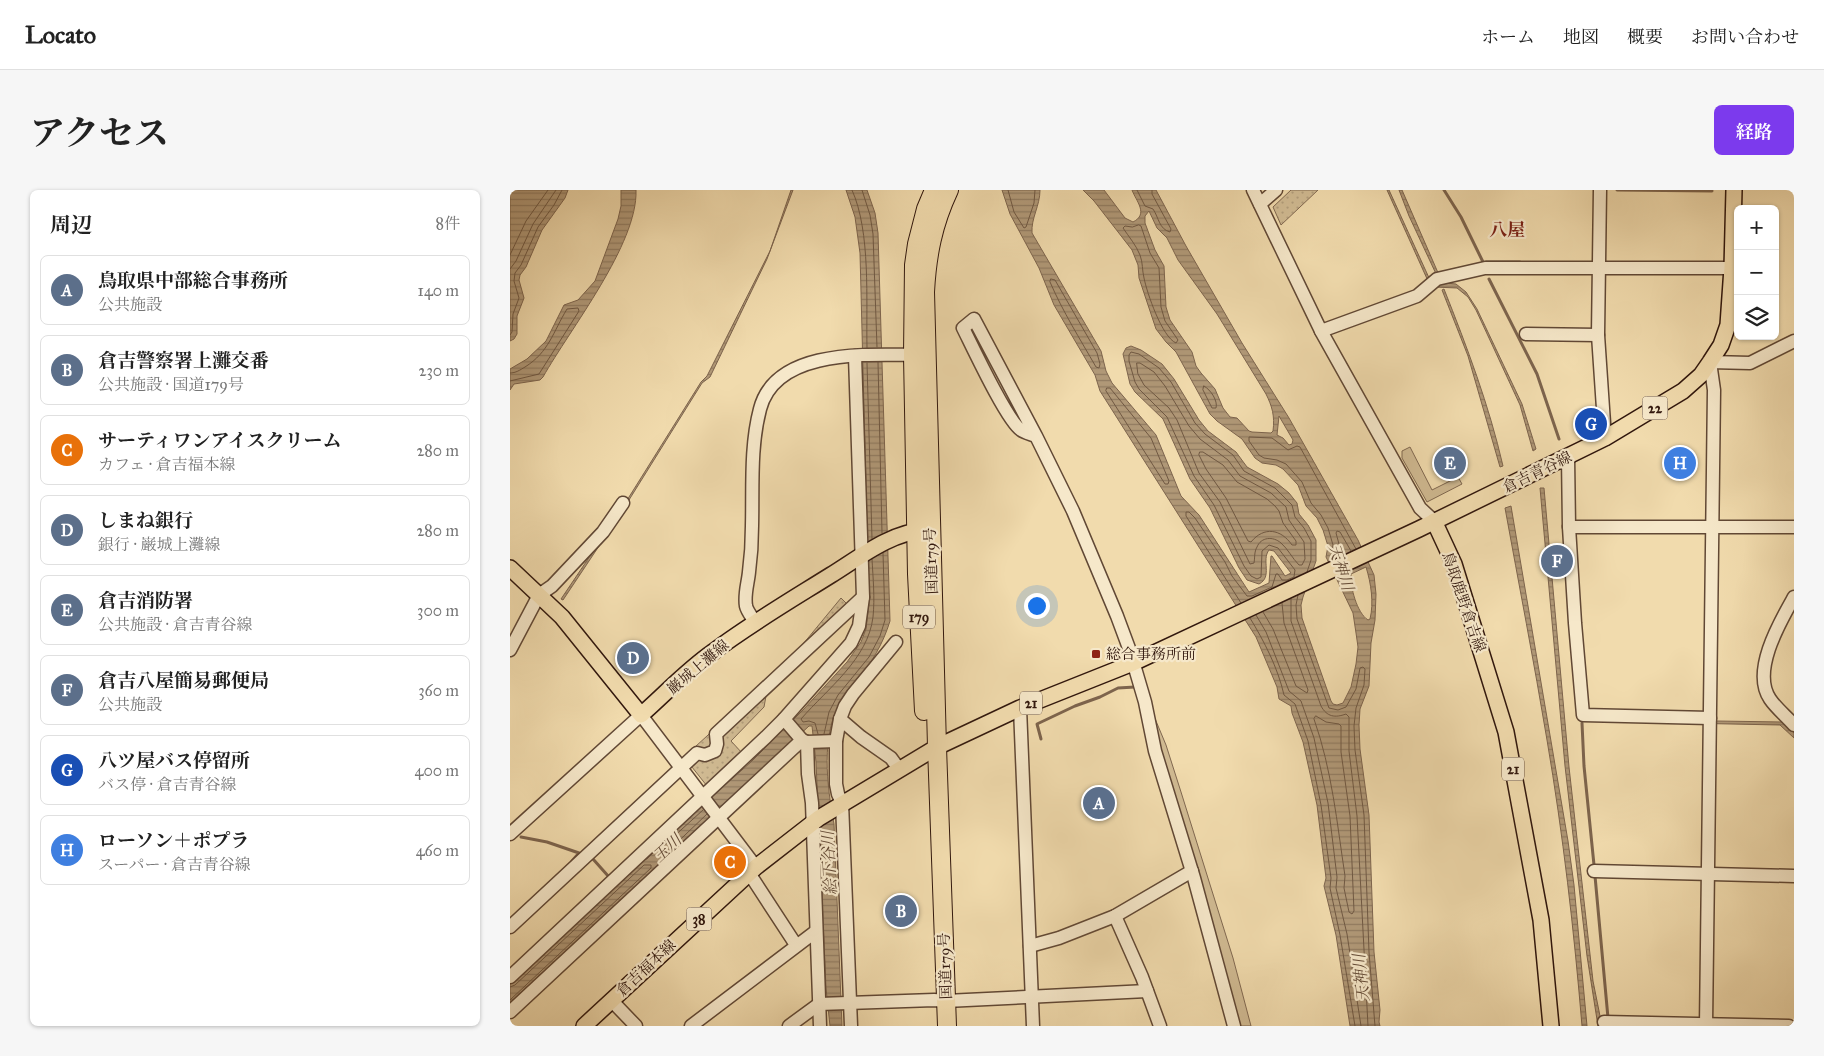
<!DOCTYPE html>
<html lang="ja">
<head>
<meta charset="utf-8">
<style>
  :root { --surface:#fff; --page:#f6f6f6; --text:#222; --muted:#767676; --line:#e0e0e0; --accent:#7c3aed }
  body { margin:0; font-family:"IM FELL Great Primer","Noto Serif JP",serif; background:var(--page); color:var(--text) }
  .controls { position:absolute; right:15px; top:15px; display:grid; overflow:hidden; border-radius:8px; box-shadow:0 1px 4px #0004 }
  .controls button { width:45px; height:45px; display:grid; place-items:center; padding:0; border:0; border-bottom:1px solid var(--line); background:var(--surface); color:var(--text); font:25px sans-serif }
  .you { position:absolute; left:526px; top:415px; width:18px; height:18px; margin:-12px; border:4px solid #fff; border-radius:50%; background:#1a73e8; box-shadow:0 0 0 8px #1a73e833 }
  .badge { display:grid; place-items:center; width:32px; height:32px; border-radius:50%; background:var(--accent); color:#fff; font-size:16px; font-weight:700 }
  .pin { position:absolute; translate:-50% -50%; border:2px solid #fff; box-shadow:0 1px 5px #0006 }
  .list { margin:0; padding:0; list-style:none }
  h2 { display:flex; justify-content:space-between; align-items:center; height:65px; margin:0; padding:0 20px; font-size:21px }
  h2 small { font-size:16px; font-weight:400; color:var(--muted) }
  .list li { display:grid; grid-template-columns:32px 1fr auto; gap:15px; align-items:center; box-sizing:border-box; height:70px; margin:0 10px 10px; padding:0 10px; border:1px solid var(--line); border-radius:8px }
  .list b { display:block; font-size:19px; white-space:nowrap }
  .list p { margin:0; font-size:16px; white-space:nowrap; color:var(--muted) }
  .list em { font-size:16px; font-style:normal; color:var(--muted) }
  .icon { flex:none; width:28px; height:28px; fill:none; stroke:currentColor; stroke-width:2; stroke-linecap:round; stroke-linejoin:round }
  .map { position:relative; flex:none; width:1284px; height:836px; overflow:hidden; border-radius:8px }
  header { display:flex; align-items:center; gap:30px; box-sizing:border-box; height:70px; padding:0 25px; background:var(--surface); border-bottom:1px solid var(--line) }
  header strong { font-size:24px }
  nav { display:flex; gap:28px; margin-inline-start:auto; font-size:18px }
  .intro { display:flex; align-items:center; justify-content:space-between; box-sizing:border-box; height:120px; padding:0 30px }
  h1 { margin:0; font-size:35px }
  .button { padding:12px 22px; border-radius:8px; background:var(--accent); color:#fff; font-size:18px; font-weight:700 }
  main { display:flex; gap:30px; padding:0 30px }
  aside { flex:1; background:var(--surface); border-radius:8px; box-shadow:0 1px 4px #0004 }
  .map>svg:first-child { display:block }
  .grass { fill:#d0ba92; stroke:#806850 }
  .park { fill:url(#park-dots); stroke:#806850 }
  .water { fill:url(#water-rules); stroke:#7d644d; fill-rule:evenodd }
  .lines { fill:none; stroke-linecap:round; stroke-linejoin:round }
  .shore { stroke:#705842; stroke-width:1 }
  .stream { stroke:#7d644d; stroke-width:3 }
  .minor-casing { stroke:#614835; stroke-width:15 }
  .major-casing { stroke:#31170d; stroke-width:18 }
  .highway-casing { stroke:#31170d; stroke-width:20 }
  .minor { stroke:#f6e8ca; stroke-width:12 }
  .major { stroke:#f1dbad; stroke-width:15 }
  .highway { stroke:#f1dbad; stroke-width:18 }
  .poi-dot { fill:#8f2418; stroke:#f6e8ca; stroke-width:2 }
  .labels { text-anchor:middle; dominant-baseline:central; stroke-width:4.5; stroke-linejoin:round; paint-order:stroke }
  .shield { fill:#f6e8ca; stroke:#6c5646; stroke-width:1 }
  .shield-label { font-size:14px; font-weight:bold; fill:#31170d }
  .street-label { font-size:15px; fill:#31170d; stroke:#f6e8ca }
  .poi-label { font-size:15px; fill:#31170d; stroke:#f6e8ca; text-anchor:start }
  .water-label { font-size:16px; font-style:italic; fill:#644b37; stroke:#f6e8ca }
  .quarter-label { font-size:18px; font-weight:bold; fill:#7a1f14; stroke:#f6e8ca }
</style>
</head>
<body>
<header>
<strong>Locato</strong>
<nav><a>ホーム</a><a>地図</a><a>概要</a><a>お問い合わせ</a></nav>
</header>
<div class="intro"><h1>アクセス</h1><a class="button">経路</a></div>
<main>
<aside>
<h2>周辺<small>8件</small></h2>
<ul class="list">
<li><span class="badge" style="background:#5c6f8a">A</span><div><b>鳥取県中部総合事務所</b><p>公共施設</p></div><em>140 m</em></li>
<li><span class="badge" style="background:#5c6f8a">B</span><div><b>倉吉警察署上灘交番</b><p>公共施設 · 国道179号</p></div><em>230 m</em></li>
<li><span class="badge" style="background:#e8710a">C</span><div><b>サーティワンアイスクリーム</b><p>カフェ · 倉吉福本線</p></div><em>280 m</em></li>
<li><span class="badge" style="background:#5c6f8a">D</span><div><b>しまね銀行</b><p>銀行 · 巌城上灘線</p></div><em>280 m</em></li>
<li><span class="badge" style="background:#5c6f8a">E</span><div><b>倉吉消防署</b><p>公共施設 · 倉吉青谷線</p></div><em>300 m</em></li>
<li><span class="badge" style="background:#5c6f8a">F</span><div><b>倉吉八屋簡易郵便局</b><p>公共施設</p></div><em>360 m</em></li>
<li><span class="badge" style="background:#1a4fb4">G</span><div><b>八ツ屋バス停留所</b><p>バス停 · 倉吉青谷線</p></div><em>400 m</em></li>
<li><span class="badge" style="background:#3f7fe0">H</span><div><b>ローソン＋ポプラ</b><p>スーパー · 倉吉青谷線</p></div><em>460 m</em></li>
</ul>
</aside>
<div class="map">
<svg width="1284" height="836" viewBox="0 0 1284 836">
  <defs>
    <pattern id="park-dots" width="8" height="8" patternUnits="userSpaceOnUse" patternTransform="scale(1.25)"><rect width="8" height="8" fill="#d0ba92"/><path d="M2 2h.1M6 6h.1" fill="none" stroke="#b39f7d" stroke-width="1.8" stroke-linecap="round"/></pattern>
    <pattern id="water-rules" width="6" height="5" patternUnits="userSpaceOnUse" patternTransform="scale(1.25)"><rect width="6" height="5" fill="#b09877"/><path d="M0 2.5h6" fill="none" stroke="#907b60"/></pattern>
  </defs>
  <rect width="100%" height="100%" fill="#f1dbad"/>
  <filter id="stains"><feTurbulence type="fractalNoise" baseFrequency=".004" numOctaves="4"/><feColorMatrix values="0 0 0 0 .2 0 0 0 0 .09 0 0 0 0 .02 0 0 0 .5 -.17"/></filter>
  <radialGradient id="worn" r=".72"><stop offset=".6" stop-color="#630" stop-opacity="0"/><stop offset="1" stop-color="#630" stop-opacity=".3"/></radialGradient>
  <!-- grass -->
  <g class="grass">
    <polygon points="900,257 922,300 948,287 952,294 917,312 892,268 892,261"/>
    <polygon points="641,519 656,555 671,602 723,768 741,836 726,836 669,637"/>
  </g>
  <!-- park -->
  <g class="park">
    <polygon points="781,0 808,0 771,35 763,17"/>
    <polygon points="331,408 344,421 256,506 254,517 221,551 233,564 197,596 174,567 279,471"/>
  </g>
  <!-- water -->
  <g class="water">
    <polygon points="0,0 58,0 55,8 32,40 16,77 10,85 9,90 14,108 7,126 7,144 4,149 0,151"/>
    <path d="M111,0H126C128,54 60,139 33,187L30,190L4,194L0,200V179L17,169L36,151L54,115L68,110L85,91L108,29L111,16Z"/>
    <polygon points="281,0 283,0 257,69 200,187 192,193 109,326 53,410 51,409 109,323 191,192 197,186 260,61"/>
    <path d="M336,0H357L365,23L368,43L380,431C373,454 362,472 347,491C342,497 336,503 332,509C310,545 317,595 324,634L332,836H320L316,798L306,572L302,536H299L0,817V794L133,669H137L145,661V657L241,572L293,520L337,472L351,452L356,439L359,413L350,63L345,27Z"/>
    <path d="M492,0H530C530,16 521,28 522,43L591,161L596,181L602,193L646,245L671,306L689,325L739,402L759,393L761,366H762L775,386L781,383L764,361L759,360C751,370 763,387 749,394L737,390L729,378L700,318L680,289L653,229L625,202L620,194L613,164L616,158L621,156L631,160L652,174L664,189L689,230L698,241L726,262L737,277L768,294L779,303L787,313L789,324L798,335L806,350V371L793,407L791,415L792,428L821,511L823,514L827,515L833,513L841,497L846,474L848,457L846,443L843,423L816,367L818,356L813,340L807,328L796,316L788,295L773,279L766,275L752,273L745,268L732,249L707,231L700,224L666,162L656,152L646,139L629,88L628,75L622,60L584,11L573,0H594L615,28L623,32C639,24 626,11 622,0H646L676,56L732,153L779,228L848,350L864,385L866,404L865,430L861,453L859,496L850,519L849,535L850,559L859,625L864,762L870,820L869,832L870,836H840L826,745L814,696L816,688L807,615L793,552L782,523L781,516L769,509L767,497L746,447L590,201L585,185L544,115L529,78L500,24ZM639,21L647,38L657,48L668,70L707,124L756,204C762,216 765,226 763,241L761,243L742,242L739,241L727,228L720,227L713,218L705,199L691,183L686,176L682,162L660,130L656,117L654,76L645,60L635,33V26ZM769,226L783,250L782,254L779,255L773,248L767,245ZM856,377C861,393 864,413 860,429L858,430C847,423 840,397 841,384Z"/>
    <polygon points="877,0 879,0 920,90 918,91"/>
    <polygon points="889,0 892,0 929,85 927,86 899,26"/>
    <polygon points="926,92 946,94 956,102 967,119 1012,214 1026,259 1023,261 1010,215 966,120 958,107 947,98 924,97"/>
    <path d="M934,99C957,157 979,215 993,276L990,277L958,166L932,100Z"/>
    <polygon points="1052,287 1055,287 1055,334 1061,416 1071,527 1074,529 1273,532 1284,543 1284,548 1270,535 1073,531 1070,529 1068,522 1060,441"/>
    <polygon points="1030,298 1034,298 1059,577 1083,791 1092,836 1088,836 1077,766 1055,576"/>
    <path d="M1001,316L1058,651L1064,695L1077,836H1072C1064,740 1053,644 1037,550C1024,472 1009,395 995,318Z"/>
  </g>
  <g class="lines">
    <!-- shore -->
    <g class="shore">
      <path d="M342,0C361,42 356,111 357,158"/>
      <polyline points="352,0 360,25 363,44 367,157"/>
      <polyline points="498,0 504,22 514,38 516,37 524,13 525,0"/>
      <path d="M627,0L635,16L643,19C649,28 649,39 660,42L661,39L642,4V0"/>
      <path d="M629,35L631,36L640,63L649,78L651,117L655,131L668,150L666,153C652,147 637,103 634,88C632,80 633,73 630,65C626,55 619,47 613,38L615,36L622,37Z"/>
      <polyline points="0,65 16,31 38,0"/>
      <polyline points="0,79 6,71 23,34 46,0"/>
      <path d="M541,89L545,90L587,163L590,174L589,178L586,177C570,149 553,122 540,92Z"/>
      <polyline points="0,145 2,142 3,124 9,108 4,91 5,83 11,75 28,37 44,15 52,0"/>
      <polyline points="368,172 372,343"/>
      <polyline points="357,173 362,349"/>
      <path d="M627,173H630L644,182L655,196L679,236L690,249L718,270L730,286L761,303L776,317L779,330L794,352L795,369L792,375H789C782,368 778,359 771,353C763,346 751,347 747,357C744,362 745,368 744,373L740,374L710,312L689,283L667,230L659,218L634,195L628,184Z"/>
      <path d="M0,183C6,183 10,180 15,177C39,162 43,142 57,119L68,118L69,121L29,184L0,191"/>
      <path d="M694,196C701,200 708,211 706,218H702L693,200Z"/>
      <polygon points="597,198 600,198 641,248 659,291 658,294 655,294 596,201"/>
      <path d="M690,262H693L713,275L727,292L757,309L765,316L769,321L773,333L786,351V355H782C771,339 754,336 741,352L738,351L716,308L696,279L689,265Z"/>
      <polyline points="829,367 829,354 826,343 827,341 830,342 841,361"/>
      <polyline points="823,370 821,366 823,355 818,338 811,325 801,313 792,292 776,274 767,270 754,268 749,265 739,251 739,247 762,248 778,260 787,256 790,257 846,359"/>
      <polyline points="788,405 786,415 787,429 819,518 828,520 836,517 846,499 850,478 853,477 855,479 854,495 846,518 844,536 845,560 854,625 859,762 865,836"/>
      <path d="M781,409V431L811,516C817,527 825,528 836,524L839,527V561L847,626L858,836"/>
      <polyline points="731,413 676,326 676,322 679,322 685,328 715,372 722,386 737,406 742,406 762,397 766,384 768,384 772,390 777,390 784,387 785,380 768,358 759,355 752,361 751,387 747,389 741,386 734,376 704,315 684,286 657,227 629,199 625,192 619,171 619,165 621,162 629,164 649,178 661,192 685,233 695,244 723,265 734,281 765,298 782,315 785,327 794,338 801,351 801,370 797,382"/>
      <polyline points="753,422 763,439 786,496 797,503 798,500 774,433 772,413"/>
      <polyline points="746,425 756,442 779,501 791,511 804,548 818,613 827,687 826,698 837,744 851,836"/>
      <path d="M740,428C754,451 768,478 774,505L785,514L798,551L811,615L821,688L820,698L830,745L845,836"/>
      <path d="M806,526L816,532L829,534L831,536V562L840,626L844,721L842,724L839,722L834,698L835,686C827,633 822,580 804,529Z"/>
      <path d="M308,544L305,533L299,531L293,532L291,529C318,498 358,469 363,427C365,408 363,388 362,369"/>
      <polyline points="314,544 319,522 328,505 359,467 370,446 375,430 373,363"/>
      <polyline points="193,620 150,659 149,666 153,666 197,624"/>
      <polyline points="0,797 5,795 134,675 141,675 141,678 0,810"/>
    </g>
    <!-- stream -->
    <g class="stream">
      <polyline points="934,0 951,27 974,74"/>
      <polyline points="1107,0 1202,1"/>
      <polyline points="976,72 1010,72"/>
      <polyline points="979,89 1027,184 1049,249"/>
      <polyline points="1072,533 1074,576 1084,675"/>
      <polyline points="531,549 527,534 565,516 590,507 608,498 625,497"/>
      <polyline points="11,647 37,652 69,663 62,671"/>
      <polyline points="83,669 99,687"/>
      <polyline points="1085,686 1098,828"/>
    </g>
    <!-- minor casing -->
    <g class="minor-casing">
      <g id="minor">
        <polyline points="743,0 811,141 910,318 924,331"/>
        <polyline points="1090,0 1088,145 1095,248"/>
        <polyline points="750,14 766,0"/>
        <polyline points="811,141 907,106 927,89 975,78 1222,78"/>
        <polyline points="1016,144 1088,145"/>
        <path d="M526,246C521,244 515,243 511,240C497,231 463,158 453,138L464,129L526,246L563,321L607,426L620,461L635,512L645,561L684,688L724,836"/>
        <polyline points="1058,267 1059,337 1284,337"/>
        <polyline points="1059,337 1065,433 1073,525 1200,528"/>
        <path d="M1284,407C1270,432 1241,481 1260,509C1266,518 1276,526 1284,535"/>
        <path d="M245,432C242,427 237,421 236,416C234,404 238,393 239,382C241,367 242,352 242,336C243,298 240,257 250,219C266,157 361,165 410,165"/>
        <polyline points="0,460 29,405 42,396 93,342 113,313"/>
        <polyline points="510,518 523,836"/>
        <polyline points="274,529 292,550"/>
        <polyline points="330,529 351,547 381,568 389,579"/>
        <polyline points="297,552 326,551"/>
        <polyline points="0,644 131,525 246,677"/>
        <polyline points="1084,681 1284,686"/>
        <polyline points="239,683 286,755"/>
        <polyline points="605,726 632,787 650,836"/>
        <polyline points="0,737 187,563 195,565 205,561 207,554 206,544 353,407"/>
        <polyline points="520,756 549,748 605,726 682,681"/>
        <polyline points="0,787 256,547 274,529 341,453 349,436 353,407 345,166"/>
        <polyline points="101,810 126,836"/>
        <polyline points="0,822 292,550 297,552 298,584 302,613 310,836"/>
        <polyline points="1094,832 1279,836"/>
        <polyline points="181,836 305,742"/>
        <polyline points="279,836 309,814 424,810 436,811 637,801"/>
        <polyline points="341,836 332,613 328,604 326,594 326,551 330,529 335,516 343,504 386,452"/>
        <polyline points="1196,836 1204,200 1200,172 1240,173 1284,151"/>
      </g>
    </g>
    <!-- major casing -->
    <g class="major-casing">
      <g id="major">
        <polyline points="924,331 944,374 996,542 1031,730 1041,836"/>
        <path d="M0,378L52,427L131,525C155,504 177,480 203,462C240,434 281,410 321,385C350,367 381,342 416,340"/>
        <polyline points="74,836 246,677 309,628 427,557 510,518 623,473 909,339 1095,248 1173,201 1191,185 1200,172 1211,155 1218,135 1222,78 1224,0"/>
      </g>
    </g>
    <!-- highway casing -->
    <g class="highway-casing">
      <g id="highway">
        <polyline points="414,521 407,384 403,165 404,75 407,54 416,19 424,0"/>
        <path d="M437,836L427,557L415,102C417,65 423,34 439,0"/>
      </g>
    </g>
    <!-- minor -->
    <use href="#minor" class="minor"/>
    <!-- major -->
    <use href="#major" class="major"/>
    <!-- highway -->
    <use href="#highway" class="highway"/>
  </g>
  <!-- markers -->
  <rect class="poi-dot" x="581" y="459" width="10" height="10" rx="2.5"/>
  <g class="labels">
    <!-- shield labels -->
    <g class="shield">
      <rect x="1132.5" y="206.5" width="25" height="23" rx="4"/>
      <rect x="393" y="415.5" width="32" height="23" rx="4"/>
      <rect x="510" y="501.5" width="22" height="23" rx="4"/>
      <rect x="992" y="567.5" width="22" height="23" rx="4"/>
      <rect x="176.5" y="717.5" width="25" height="23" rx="4"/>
    </g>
    <g class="shield-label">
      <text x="1145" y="218">22</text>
      <text x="409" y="427">179</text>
      <text x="521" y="513">21</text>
      <text x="1003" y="579">21</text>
      <text x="189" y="729">38</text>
    </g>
    <!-- street labels -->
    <g class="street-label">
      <text transform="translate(1027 282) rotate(-26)">倉吉青谷線</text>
      <text transform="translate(421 371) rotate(-92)">国道179号</text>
      <text transform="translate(954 412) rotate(71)">鳥取鹿野倉吉線</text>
      <text transform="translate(188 477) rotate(-40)">巌城上灘線</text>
      <text transform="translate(435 776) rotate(-92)">国道179号</text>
      <text transform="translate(136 778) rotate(-43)">倉吉福本線</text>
    </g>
    <!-- poi labels -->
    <g class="poi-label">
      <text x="596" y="464">総合事務所前</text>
    </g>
    <!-- water labels -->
    <g class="water-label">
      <text transform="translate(831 377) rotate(72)">天神川</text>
      <text transform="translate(157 658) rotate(-43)">玉川</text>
      <text transform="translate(319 673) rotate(-93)">絵下谷川</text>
      <text transform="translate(851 788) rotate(-96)">天神川</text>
    </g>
    <!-- quarter labels -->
    <g class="quarter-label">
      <text x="997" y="40">八屋</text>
    </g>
  </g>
  <rect width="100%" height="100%" filter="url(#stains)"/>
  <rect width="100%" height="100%" fill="url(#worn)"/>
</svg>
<div class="controls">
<button>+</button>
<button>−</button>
<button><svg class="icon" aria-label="layers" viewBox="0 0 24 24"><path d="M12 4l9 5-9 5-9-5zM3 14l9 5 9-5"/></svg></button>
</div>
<div class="you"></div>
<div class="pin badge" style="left:589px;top:613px;background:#5c6f8a">A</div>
<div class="pin badge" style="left:391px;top:721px;background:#5c6f8a">B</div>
<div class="pin badge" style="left:220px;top:672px;background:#e8710a">C</div>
<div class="pin badge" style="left:123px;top:468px;background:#5c6f8a">D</div>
<div class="pin badge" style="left:940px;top:273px;background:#5c6f8a">E</div>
<div class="pin badge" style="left:1047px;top:371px;background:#5c6f8a">F</div>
<div class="pin badge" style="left:1081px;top:234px;background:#1a4fb4">G</div>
<div class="pin badge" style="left:1170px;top:273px;background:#3f7fe0">H</div>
</div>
</main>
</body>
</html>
